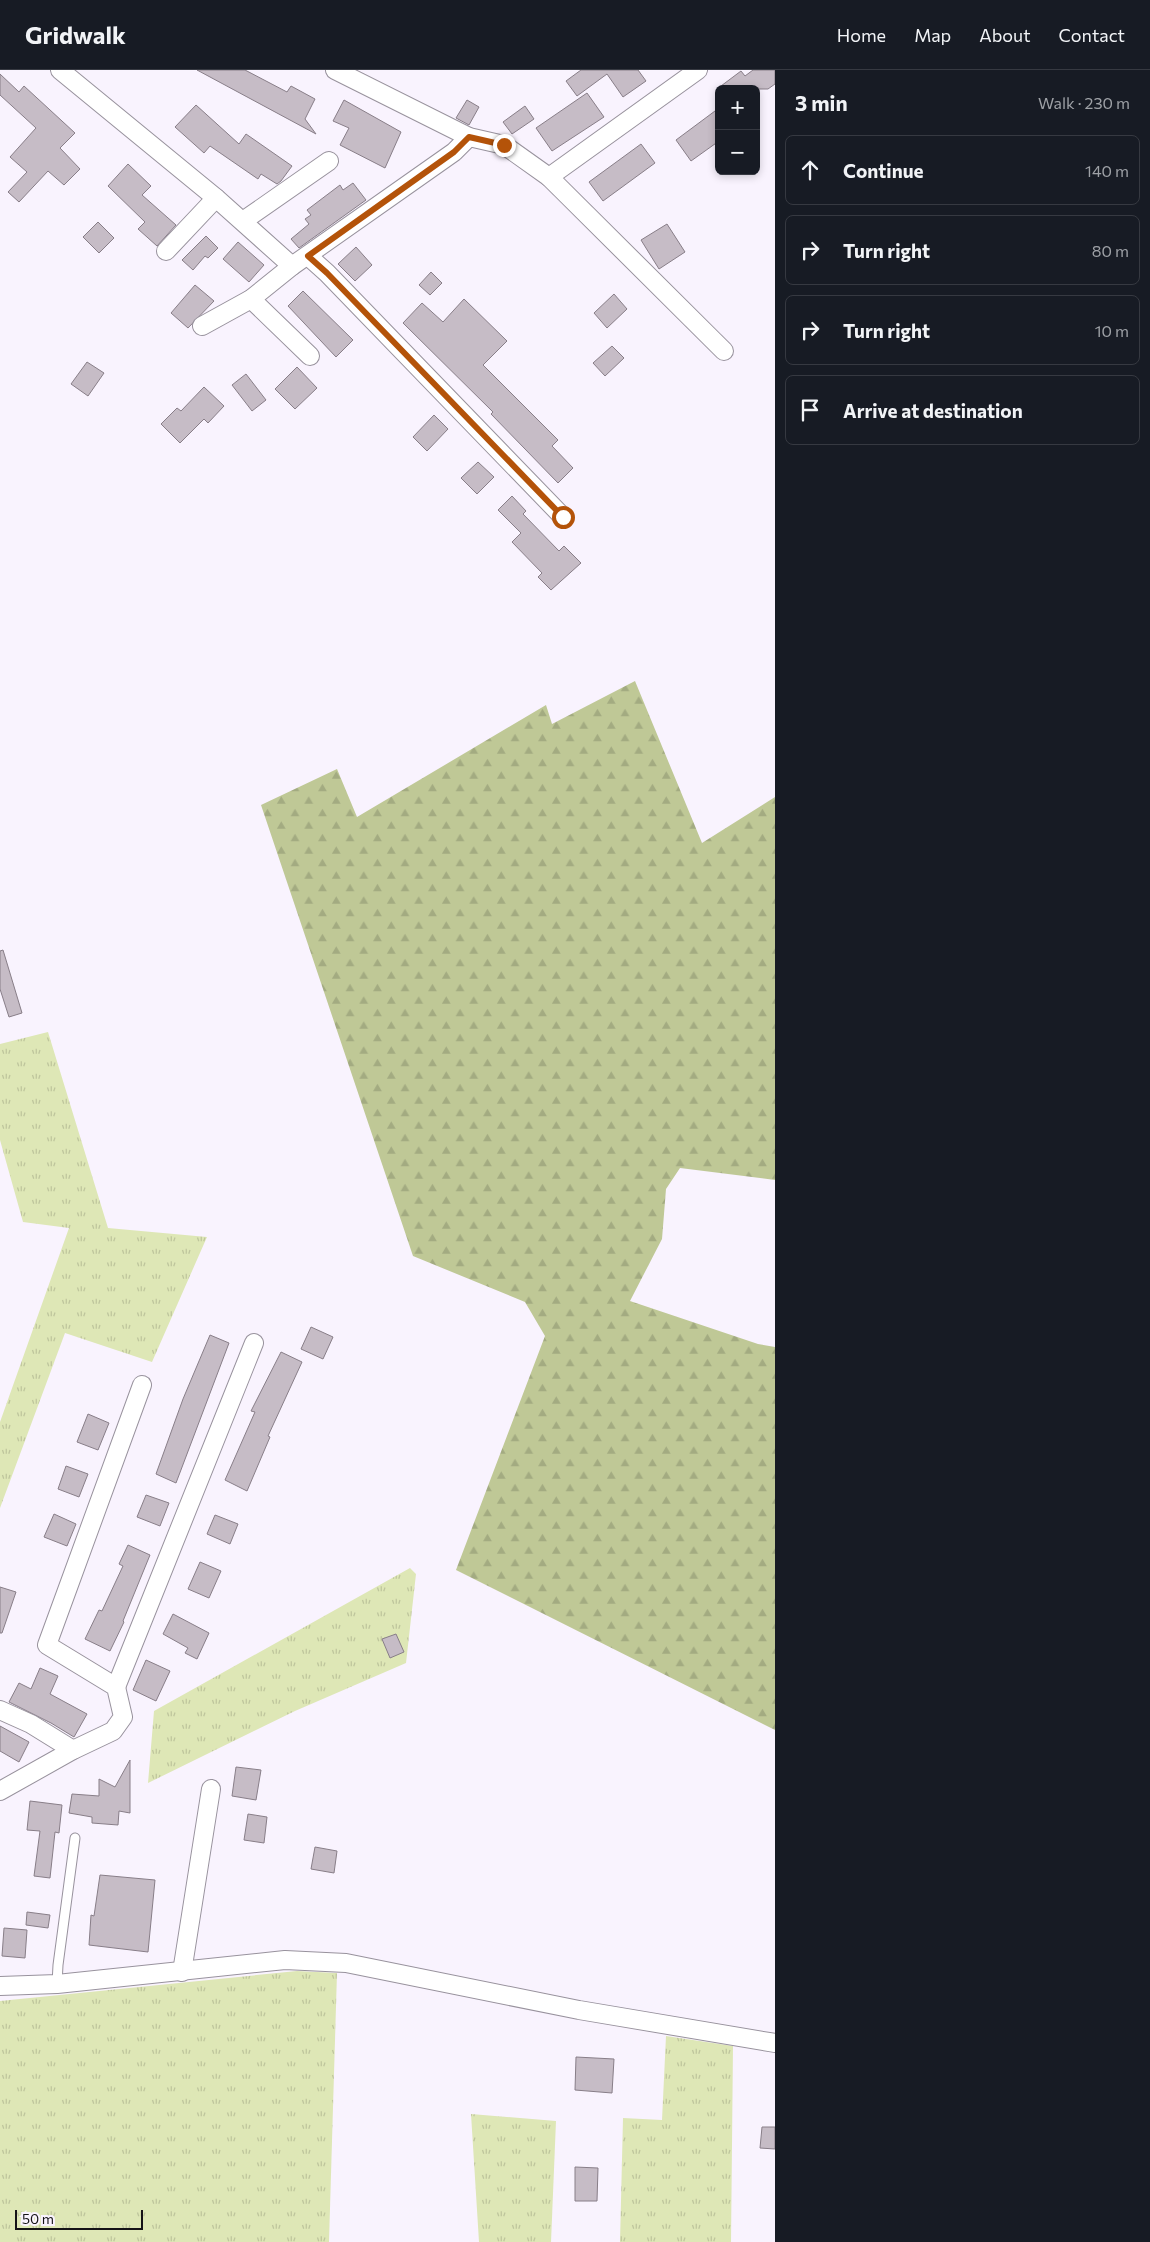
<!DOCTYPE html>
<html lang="en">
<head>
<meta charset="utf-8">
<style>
  :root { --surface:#171b24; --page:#242831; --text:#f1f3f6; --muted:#9ea1a6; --line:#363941 }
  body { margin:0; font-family:Commissioner,sans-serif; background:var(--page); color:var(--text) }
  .controls { position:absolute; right:15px; top:15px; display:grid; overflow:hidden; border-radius:8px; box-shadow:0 2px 8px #0003 }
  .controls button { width:45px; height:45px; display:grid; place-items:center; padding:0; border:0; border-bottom:1px solid var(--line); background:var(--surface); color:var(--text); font:25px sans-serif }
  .scale { position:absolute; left:15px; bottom:12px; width:128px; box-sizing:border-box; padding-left:5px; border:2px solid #151317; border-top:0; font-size:14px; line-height:18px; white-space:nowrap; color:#151317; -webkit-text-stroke:4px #f9f3fe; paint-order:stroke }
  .stop { position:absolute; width:15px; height:15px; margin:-11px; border:4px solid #b45309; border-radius:50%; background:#fff }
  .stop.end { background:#b45309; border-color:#fff; box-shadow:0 1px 5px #0008 }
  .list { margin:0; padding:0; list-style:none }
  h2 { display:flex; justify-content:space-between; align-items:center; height:65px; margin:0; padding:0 20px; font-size:21px }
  h2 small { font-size:16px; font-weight:400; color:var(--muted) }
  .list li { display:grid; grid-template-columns:32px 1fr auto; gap:15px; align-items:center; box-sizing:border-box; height:70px; margin:0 10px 10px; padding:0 10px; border:1px solid var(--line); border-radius:8px }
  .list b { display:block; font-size:19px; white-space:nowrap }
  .list em { font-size:16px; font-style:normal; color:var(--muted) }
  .icon { flex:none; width:28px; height:28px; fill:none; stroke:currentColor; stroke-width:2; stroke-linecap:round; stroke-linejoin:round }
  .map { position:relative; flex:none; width:775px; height:2172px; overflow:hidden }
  header { display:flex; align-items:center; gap:30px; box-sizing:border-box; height:70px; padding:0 25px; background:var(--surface); border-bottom:1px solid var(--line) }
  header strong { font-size:24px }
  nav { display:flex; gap:28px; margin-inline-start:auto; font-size:18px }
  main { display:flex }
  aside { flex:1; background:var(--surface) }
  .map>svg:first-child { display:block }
  .grass { fill:url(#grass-tufts) }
  .forest { fill:url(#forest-firs) }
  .building { fill:#c6bcc6; stroke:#887e88 }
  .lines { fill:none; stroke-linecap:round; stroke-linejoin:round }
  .service-casing { stroke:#98929d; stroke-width:11 }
  .minor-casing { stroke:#98929d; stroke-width:20 }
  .service { stroke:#fff; stroke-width:9 }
  .minor { stroke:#fff; stroke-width:18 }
  .route { stroke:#b45309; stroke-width:6 }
</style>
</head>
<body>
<header>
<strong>Gridwalk</strong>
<nav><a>Home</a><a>Map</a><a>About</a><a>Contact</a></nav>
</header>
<main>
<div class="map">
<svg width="775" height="2172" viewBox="0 0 775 2172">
  <defs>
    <pattern id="grass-tufts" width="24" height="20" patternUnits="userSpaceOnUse" patternTransform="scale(1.25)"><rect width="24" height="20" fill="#dee7b6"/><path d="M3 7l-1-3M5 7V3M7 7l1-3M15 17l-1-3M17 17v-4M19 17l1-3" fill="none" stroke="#bec59c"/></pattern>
    <pattern id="forest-firs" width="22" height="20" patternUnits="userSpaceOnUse" patternTransform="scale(1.25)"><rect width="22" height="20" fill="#bfc896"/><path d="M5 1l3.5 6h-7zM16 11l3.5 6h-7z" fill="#a3ab81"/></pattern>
  </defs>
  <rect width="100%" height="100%" fill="#f9f3fe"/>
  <!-- grass -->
  <g class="grass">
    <polygon points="48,962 108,1158 207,1167 152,1292 65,1263 0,1438 0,1352 69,1158 23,1152 0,1070 0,974"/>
    <polygon points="410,1498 416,1504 406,1593 295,1641 148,1713 154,1641"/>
    <polygon points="297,1901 337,1903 329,2172 0,2172 0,1931"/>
    <polygon points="666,1966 733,1976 731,2172 620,2172 623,2048 662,2050"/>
    <polygon points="471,2044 556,2051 551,2172 479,2172"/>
  </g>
  <!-- forest -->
  <polygon class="forest" points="635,611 702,773 775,727 775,1110 680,1098 666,1119 662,1169 630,1231 758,1274 775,1277 775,1660 456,1500 545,1266 525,1232 413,1186 261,735 337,699 357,747 546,635 552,654"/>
  <!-- building -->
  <g class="building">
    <polygon points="197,0 245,0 287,22 291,16 315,29 305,49 316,64"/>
    <polygon points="581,0 638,0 646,11 623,27 607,4 577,26 566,11"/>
    <polygon points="753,0 775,0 775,14 768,19 717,19 741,1 745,6"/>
    <polygon points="0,4 19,22 24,16 75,63 60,78 80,99 64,115 48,101 19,132 8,122 27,102 10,87 36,58 0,25"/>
    <polygon points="587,23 604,47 552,81 536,58"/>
    <polygon points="344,30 401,62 385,98 340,75 349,58 333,51"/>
    <polygon points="467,30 479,37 469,55 456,48"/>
    <polygon points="196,35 239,74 246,64 292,96 281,111 277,114 261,104 258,109 210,76 204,83 175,57"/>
    <polygon points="525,36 534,49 512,64 503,52"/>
    <polygon points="719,38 719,71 691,91 676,70"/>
    <polygon points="641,74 655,93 603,131 589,112"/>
    <polygon points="128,94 151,116 142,125 176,155 157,176 138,159 145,152 108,116"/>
    <polygon points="353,113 366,130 299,178 291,169 309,154 305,149 311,145 307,140 340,115 343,120"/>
    <polygon points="98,152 114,168 99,183 83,167"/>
    <polygon points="667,154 685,182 659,199 641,170"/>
    <polygon points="206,166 218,178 208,188 205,186 193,200 182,190"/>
    <polygon points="238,172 264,195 249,212 223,189"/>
    <polygon points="356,177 372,195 355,211 338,194"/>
    <polygon points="431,202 442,213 430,225 419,215"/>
    <polygon points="195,215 214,231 188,258 171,243"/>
    <polygon points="303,221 353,270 336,287 288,236"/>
    <polygon points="614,224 627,239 607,258 594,243"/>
    <polygon points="464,229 507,271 483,295 558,370 552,376 573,398 558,413 491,344 493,342 403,253 422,233 443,252"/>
    <polygon points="612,276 624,288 605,306 593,293"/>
    <polygon points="87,292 104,303 88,326 71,314"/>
    <polygon points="297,297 317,318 295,339 275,319"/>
    <polygon points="246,304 266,330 252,341 232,315"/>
    <polygon points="204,317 224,336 208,353 204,349 180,373 161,354 177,338 181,341"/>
    <polygon points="434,345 448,359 427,381 413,367"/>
    <polygon points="478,392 494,407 477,424 461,408"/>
    <polygon points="512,426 526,441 523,444 559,481 564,476 581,493 551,520 538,507 542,503 512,472 521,463 498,440"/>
    <polygon points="3,880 22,943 9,947 0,919 0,881"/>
    <polygon points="311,1257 333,1267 323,1289 301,1279"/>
    <polygon points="210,1265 229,1273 176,1413 156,1404 183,1329"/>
    <polygon points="281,1282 302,1292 268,1366 270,1367 247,1421 225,1410 255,1342 251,1341"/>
    <polygon points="88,1344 109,1353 98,1380 77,1372"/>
    <polygon points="66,1396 88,1404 79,1427 58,1419"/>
    <polygon points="146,1425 169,1433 160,1456 137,1447"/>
    <polygon points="54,1444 76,1454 67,1476 44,1467"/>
    <polygon points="215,1445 238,1454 230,1474 207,1464"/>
    <polygon points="128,1475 150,1485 123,1551 124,1552 110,1581 85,1569 99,1540 102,1541 123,1496 119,1494"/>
    <polygon points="200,1492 221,1501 209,1528 188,1519"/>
    <polygon points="0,1517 16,1522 2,1563 0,1563"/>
    <polygon points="173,1544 209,1563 197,1589 185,1583 188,1578 163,1564"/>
    <polygon points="396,1564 404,1582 390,1588 382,1569"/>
    <polygon points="146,1590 170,1601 156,1631 133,1620"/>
    <polygon points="40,1598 58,1606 50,1624 87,1644 74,1667 51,1653 9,1632 19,1613 31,1619"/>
    <polygon points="0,1656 29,1672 19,1692 0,1681"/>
    <polygon points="130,1690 130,1743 119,1741 118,1755 92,1753 92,1747 69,1743 72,1724 99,1726 99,1709 115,1717"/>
    <polygon points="236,1697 261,1700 256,1730 232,1726"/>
    <polygon points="30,1731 62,1735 59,1763 55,1762 50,1808 34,1806 40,1761 27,1760"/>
    <polygon points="248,1744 267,1747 264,1773 244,1770"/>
    <polygon points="315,1777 337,1781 334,1803 311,1799"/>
    <polygon points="100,1805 155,1810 148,1882 89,1875 91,1845 94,1846"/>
    <polygon points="27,1842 50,1845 48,1858 26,1855"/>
    <polygon points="4,1858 27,1860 25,1888 2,1886"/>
    <polygon points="576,1987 614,1989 612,2023 575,2020"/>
    <polygon points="762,2057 775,2057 775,2079 760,2078"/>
    <polygon points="575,2097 598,2098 597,2131 575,2131"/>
  </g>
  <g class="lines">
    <!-- service casing -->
    <g class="service-casing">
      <polyline id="service" points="57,1914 58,1895 75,1768"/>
    </g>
    <!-- minor casing -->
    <g class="minor-casing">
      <g id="minor">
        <polyline points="60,0 216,128 292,196 454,82 469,67"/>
        <polyline points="335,0 469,67 504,75 549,107 698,0"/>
        <polyline points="549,107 724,281"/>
        <polyline points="243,151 329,91"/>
        <polyline points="166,181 216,128"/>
        <polyline points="308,186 327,203 563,447"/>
        <polyline points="251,229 310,286"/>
        <polyline points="202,256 251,229 292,196"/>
        <polyline points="116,1617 254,1273"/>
        <polyline points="0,1640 31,1654 73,1680"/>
        <polyline points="0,1721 73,1680 113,1661 123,1647 116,1617 47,1575 142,1315"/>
        <polyline points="182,1902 211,1719"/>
        <polyline points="0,1916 57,1914 285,1890 346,1893 579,1940 775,1973"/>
      </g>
    </g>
    <!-- service -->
    <use href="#service" class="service"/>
    <!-- minor -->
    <use href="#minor" class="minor"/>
  </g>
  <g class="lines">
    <!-- route -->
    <polyline class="route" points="504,75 469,67 454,82 308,186 327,203 563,447"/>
  </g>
</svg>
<div class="controls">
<button>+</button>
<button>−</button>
</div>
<div class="scale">50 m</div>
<div class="stop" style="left:563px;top:447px"></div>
<div class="stop end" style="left:504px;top:75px"></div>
</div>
<aside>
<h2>3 min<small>Walk · 230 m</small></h2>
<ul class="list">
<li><svg class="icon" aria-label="ahead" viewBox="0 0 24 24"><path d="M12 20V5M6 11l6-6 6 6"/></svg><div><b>Continue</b></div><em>140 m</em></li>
<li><svg class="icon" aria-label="right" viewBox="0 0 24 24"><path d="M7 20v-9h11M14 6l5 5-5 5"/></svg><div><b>Turn right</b></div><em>80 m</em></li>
<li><svg class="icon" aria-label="right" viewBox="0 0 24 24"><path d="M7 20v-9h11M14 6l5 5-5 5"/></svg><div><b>Turn right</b></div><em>10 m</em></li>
<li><svg class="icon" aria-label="arrive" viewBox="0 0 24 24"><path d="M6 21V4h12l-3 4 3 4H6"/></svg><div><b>Arrive at destination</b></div></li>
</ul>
</aside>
</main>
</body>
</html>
